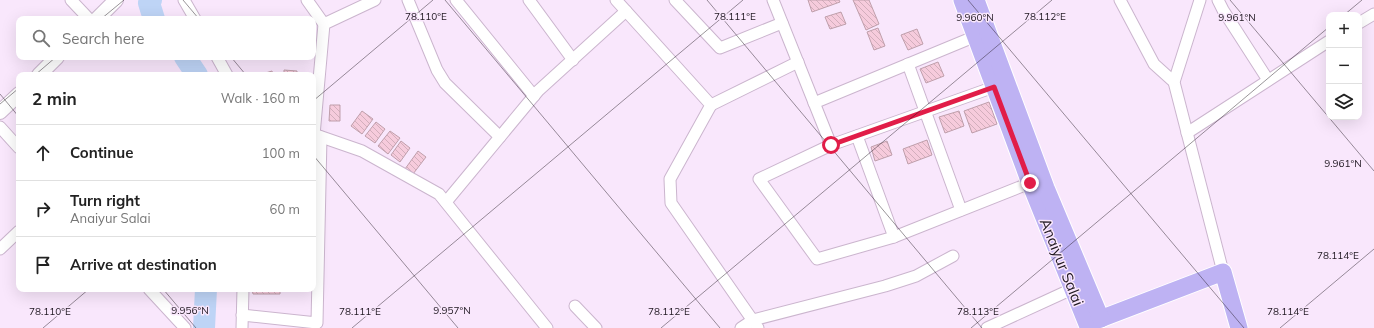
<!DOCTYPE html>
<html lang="en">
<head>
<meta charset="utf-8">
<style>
  :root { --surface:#fff; --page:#f2f2f2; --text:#222; --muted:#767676; --line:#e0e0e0 }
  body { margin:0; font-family:Mulish,sans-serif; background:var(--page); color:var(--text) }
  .controls { position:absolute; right:12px; top:12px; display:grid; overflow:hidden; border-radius:8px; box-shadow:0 4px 16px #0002 }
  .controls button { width:36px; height:36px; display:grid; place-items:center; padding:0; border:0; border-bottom:1px solid var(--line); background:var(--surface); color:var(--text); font:20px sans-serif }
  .stop { position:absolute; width:12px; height:12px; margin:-9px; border:3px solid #e11d48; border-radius:50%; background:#fff }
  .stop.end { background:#e11d48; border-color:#fff; box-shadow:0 1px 4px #0008 }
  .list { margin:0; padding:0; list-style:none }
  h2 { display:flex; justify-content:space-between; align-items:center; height:52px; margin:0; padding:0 16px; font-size:17px }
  h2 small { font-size:13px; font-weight:400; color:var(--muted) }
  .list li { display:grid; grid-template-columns:26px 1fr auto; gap:12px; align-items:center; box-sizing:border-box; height:56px; padding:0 16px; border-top:1px solid var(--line) }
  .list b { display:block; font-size:15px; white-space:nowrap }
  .list p { margin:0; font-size:13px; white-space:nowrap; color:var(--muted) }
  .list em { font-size:13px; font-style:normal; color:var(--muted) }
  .icon { flex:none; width:22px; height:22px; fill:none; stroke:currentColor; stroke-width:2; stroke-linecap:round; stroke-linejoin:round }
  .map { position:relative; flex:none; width:1374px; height:328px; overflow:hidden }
  .search { position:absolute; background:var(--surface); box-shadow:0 4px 16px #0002; left:16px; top:16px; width:300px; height:44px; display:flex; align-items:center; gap:10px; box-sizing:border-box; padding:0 14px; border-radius:8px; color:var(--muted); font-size:15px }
  .panel { position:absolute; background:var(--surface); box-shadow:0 4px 16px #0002; left:16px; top:72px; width:300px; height:220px; border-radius:8px }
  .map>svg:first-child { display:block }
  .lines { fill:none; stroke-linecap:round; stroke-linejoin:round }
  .river { stroke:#bed4f6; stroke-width:22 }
  .building { fill:url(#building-back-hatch); stroke:#bf9fab }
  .minor-casing { stroke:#cbb5ce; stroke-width:13 }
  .tertiary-casing { stroke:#cbb5ce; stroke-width:16 }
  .primary-casing { stroke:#fff; stroke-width:19 }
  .minor { stroke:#fff; stroke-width:11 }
  .tertiary { stroke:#fff; stroke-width:14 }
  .primary { stroke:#beb2f3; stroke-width:17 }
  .route { stroke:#e11d48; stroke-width:5 }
  .ticks { fill:none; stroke:#1f1720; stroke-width:1; stroke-opacity:0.45 }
  .labels { text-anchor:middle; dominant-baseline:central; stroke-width:3; stroke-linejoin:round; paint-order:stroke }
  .street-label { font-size:15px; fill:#1f1720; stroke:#f9e7fc }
  .ticks-label { font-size:10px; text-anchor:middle; fill:#1f1720; stroke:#f9e7fc; stroke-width:3; stroke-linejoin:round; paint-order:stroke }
</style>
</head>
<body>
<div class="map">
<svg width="1374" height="328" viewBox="0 0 1374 328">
  <defs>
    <pattern id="building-back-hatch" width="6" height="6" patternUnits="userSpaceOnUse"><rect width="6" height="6" fill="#f6cbdc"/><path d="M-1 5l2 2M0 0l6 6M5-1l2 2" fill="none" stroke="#d2aebc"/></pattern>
  </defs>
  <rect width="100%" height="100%" fill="#f9e7fc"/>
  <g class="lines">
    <!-- river -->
    <g class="river">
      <polyline points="151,0 149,3 154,19"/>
      <polyline points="185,57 197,75"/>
      <polyline points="204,328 206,289"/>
    </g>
  </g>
  <!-- building -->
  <g class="building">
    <polygon points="808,0 839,0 840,2 812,12"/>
    <polygon points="853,0 869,0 879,24 866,30"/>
    <polygon points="841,12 846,24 830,29 825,17"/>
    <polygon points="878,28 885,46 874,50 867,32"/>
    <polygon points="917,29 923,44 908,50 901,35"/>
    <polygon points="938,62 944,76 926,83 920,69"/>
    <polygon points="284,70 297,71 297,75 284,75"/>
    <polygon points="272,71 273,75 259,75"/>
    <polygon points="989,102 997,124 972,133 964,111"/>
    <polygon points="330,105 340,105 340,121 329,121"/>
    <polygon points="362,111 373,119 362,134 351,126"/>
    <polygon points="959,111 964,126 945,133 939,117"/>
    <polygon points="376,122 385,129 375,143 365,136"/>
    <polygon points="390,131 400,138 388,154 378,146"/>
    <polygon points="927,140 932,155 908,164 903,149"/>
    <polygon points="401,141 410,148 400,162 391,155"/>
    <polygon points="887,141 892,155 875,161 871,147"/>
    <polygon points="418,151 426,157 413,174 405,169"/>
    <polygon points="252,289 280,289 280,294 253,294"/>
  </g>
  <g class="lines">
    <!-- minor casing -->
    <g class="minor-casing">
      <g id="minor">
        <polyline points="71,0 89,19"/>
        <polyline points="184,0 195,19"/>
        <polyline points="307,0 324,24"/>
        <polyline points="408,0 437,70 445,83 500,137"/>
        <polyline points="456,0 534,96"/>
        <polyline points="529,0 573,60"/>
        <polyline points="616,0 711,105 670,179 671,203 758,328"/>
        <polyline points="675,0 720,48 782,23"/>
        <polyline points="773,0 831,145 994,87"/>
        <polyline points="1120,0 1154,64 1174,82"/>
        <polyline points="1200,0 1174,82 1223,272"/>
        <polyline points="1218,0 1223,10 1268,80"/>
        <polyline points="1359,23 1374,14"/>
        <polyline points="217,57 227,75"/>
        <polyline points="908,64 961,210"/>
        <polyline points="814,103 976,36"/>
        <polyline points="711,105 798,62"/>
        <polyline points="0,127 19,148"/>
        <polyline points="1187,133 1329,41"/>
        <polyline points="313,134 362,151 439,194 547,328"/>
        <polyline points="314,135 324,24 375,0"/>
        <polyline points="857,136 894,237"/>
        <polyline points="831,145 759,179 817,259 894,237 1030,183"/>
        <polyline points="446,202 538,91 626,11"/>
        <polyline points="0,249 19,231"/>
        <polyline points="149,289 185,328"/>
        <polyline points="575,306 596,328"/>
        <polyline points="242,315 317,323 321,137"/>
        <polyline points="242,328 243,289"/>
        <polyline points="741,328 753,320 885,286 916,276 953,256"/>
        <polyline points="987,328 1072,289"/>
      </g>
    </g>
    <!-- tertiary casing -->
    <g class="tertiary-casing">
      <g id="tertiary">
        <polyline points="97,19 116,0"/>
        <polyline points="39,75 57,57"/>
        <polyline points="0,112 19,94"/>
      </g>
    </g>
    <!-- primary casing -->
    <g class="primary-casing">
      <g id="primary">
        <polyline points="962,0 1030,183 1087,324 1223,272 1239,328"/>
        <polyline points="976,0 1046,188 1101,319"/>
      </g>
    </g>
    <!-- minor -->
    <use href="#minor" class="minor"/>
    <!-- tertiary -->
    <use href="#tertiary" class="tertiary"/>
    <!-- primary -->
    <use href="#primary" class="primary"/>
  </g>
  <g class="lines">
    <!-- route -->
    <polyline class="route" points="831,145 994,87 1030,183"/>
  </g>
  <!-- ticks -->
  <path class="ticks" d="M183,0L199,19M445,0L720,328M707,0L982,328M968,0L1244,328M1230,0L1374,171M1344,15L1362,0M101,19L124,0M231,57L246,75M35,75L56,57M0,94L19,117M313,101L433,0M0,104L19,88M313,155L458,328M163,289L196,328M43,328L89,289M352,328L743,0M661,328L1052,0M971,328L1329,27M1280,328L1374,249"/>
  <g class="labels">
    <!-- street labels -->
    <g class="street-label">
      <text transform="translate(1062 262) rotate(68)">Anaiyur Salai</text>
    </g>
  </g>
  <g class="ticks-label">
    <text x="426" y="20">78.110°E</text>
    <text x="735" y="20">78.111°E</text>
    <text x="1045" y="20">78.112°E</text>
    <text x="975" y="21">9.960°N</text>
    <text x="1237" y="21">9.961°N</text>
    <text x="1343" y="167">9.961°N</text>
    <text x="1338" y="259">78.114°E</text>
    <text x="190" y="314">9.956°N</text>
    <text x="452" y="314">9.957°N</text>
    <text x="50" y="315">78.110°E</text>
    <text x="360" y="315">78.111°E</text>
    <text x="669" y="315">78.112°E</text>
    <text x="978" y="315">78.113°E</text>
    <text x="1288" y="315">78.114°E</text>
  </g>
</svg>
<div class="controls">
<button>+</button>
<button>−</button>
<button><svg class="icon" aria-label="layers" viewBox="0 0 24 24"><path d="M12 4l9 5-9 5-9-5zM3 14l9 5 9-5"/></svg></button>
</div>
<div class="stop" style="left:831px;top:145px"></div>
<div class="stop end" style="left:1030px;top:183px"></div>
<div class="search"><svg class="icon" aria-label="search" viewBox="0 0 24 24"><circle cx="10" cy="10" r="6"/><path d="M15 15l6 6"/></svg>Search here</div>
<section class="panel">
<h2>2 min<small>Walk · 160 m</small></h2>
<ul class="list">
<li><svg class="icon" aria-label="ahead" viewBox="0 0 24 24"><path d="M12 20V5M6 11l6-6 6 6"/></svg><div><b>Continue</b></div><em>100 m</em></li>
<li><svg class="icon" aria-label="right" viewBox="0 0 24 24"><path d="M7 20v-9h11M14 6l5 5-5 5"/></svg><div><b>Turn right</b><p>Anaiyur Salai</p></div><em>60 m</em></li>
<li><svg class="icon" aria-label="arrive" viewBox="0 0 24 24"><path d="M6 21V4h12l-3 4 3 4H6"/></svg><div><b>Arrive at destination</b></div></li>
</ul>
</section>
</div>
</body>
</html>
